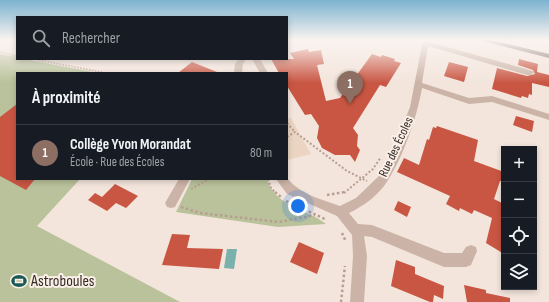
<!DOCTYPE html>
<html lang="fr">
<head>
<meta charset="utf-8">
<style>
  :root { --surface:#171b24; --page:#20242c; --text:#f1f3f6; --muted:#9ea1a6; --line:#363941; --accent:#91aeaf }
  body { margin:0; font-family:"Sofia Sans Condensed",sans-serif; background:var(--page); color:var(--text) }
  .controls { position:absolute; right:12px; bottom:12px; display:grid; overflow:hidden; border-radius:0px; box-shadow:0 2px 6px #0003 }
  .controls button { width:36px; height:36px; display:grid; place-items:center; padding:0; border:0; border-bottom:1px solid var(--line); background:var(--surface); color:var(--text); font:20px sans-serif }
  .you { position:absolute; left:298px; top:206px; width:14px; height:14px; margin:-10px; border:3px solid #fff; border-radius:50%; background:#1a73e8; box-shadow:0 0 0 6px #1a73e833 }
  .badge { display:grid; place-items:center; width:26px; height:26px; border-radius:50%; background:var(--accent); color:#fff; font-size:13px; font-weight:700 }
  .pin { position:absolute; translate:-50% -33px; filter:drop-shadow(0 1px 2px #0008) }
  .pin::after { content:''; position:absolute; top:21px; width:14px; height:12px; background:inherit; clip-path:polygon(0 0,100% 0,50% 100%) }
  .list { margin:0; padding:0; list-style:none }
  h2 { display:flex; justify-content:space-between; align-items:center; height:52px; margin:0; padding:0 16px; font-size:17px }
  h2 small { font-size:13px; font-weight:400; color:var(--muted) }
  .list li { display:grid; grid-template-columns:26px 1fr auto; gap:12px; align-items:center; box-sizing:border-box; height:56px; padding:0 16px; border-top:1px solid var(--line) }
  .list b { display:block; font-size:15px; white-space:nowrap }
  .list p { margin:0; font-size:13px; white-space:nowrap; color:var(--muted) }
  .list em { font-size:13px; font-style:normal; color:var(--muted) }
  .icon { flex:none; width:22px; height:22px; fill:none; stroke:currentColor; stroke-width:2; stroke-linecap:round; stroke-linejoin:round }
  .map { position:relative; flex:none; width:549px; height:302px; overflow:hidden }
  .search { position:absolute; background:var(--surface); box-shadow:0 2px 6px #0003; left:16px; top:16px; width:272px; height:44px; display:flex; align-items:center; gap:10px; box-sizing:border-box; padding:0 14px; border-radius:0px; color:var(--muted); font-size:15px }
  .panel { position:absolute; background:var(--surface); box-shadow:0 2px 6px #0003; left:16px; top:72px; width:272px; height:108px; border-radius:0px }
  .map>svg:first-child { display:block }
  .green { fill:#b9c29b }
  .plaza { fill:#ebd5c2 }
  .water { fill:#7ab1ad }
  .building { fill:#c95643 }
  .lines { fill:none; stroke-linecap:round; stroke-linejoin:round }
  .path-far2 { stroke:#b79e91; stroke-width:1.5; stroke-dasharray:1.5 1.5; stroke-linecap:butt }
  .path-far1 { stroke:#b79e91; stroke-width:2; stroke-dasharray:2 2; stroke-linecap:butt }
  .path { stroke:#b79e91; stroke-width:2.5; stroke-dasharray:2.5 2.5; stroke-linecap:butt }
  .minor { fill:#cbb4a7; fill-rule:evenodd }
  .major { fill:#7a6058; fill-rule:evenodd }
  .labels { text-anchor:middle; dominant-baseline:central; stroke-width:4; stroke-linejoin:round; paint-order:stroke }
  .street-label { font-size:13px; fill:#372b28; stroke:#faf0e8 }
  .near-poi-label { font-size:16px; fill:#372b28; stroke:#faf0e8; text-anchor:start }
</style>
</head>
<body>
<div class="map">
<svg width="549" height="302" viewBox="0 0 549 302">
  <rect width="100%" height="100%" fill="#f3e5dc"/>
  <!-- green -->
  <g class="green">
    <polygon points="0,54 17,57 17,59 25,59 98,73 17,73 17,179 80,179 37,226 180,302 0,302"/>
    <path d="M192,179H267C275,207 306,208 326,224L278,227L176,212Z"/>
  </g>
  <!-- plaza -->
  <polygon class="plaza" points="291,118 311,154 287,160 287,119"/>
  <!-- water -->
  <polygon class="water" points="227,249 237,249 234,269 224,268"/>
  <!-- building -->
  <g class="building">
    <polygon points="308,49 309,52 321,50 324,64 317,65 326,101 340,98 372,54 381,57 382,55 395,59 394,61 401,63 386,87 380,85 353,128 358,135 357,146 360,150 355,162 350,155 335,155 322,148 317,138 319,126 311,114 305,115 287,86 287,73 279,73 271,59 294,59 290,53"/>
    <polygon points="519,59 538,64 537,72 549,75 549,87 532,83 532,95 529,94 528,98 522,96 521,98 492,89 497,68 527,76 535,74 533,70 518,65"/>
    <polygon points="192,62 217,72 217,73 178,73"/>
    <polygon points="449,62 468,67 464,82 444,76"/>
    <polygon points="17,104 17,179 35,179 26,190 0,176 0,117"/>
    <polygon points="516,116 534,121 532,132 513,125"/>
    <polygon points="437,126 478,140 474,161 504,172 504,182 500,181 494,199 504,204 504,254 486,243 492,218 474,210 472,214 460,208 459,211 446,204 450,196 397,172 404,158 419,165 427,139 429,140 433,127 436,128"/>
    <polygon points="115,184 138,196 126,208 116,203 107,211 88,200 95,193 102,197"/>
    <polygon points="398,201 411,207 407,217 394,210"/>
    <polygon points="172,234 190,235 187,248 223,249 219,269 162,265"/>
    <polygon points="299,242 324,253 317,274 290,262"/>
    <polygon points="396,260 415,267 415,274 444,286 443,299 434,295 433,302 430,302 391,286"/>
    <polygon points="464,285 486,290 486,293 510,298 510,302 467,302"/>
  </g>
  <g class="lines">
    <!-- path-far2 -->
    <g class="path-far2">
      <polyline points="0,52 17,56"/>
      <polyline points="33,59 106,73"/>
    </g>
    <!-- path-far1 -->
    <g class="path-far1">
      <polyline points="287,123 295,132"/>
      <polyline points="287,137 295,132 347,171 367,181"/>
      <polyline points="268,179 271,188 276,193"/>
      <polyline points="191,189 209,179"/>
      <polyline points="344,193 373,169 381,157"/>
    </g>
    <!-- path -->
    <g class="path">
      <polyline points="275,192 281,197"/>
      <polyline points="327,195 345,192"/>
      <polyline points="286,201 325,219"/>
      <polyline points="181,207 200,213 279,222 315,215"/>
      <polyline points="342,233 346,242"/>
      <polyline points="341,302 345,266"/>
    </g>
    <!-- minor -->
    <g class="minor">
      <path d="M423,40H429V42L533,71L534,73L530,75H527L428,46L422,83L469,98L492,96L549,114V120L492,102L469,104L422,88C417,117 404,155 388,180C380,194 364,206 349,213L358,224L372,225L444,253H462L466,247L471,245L476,247L477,251L471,265L466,267H444L372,237L364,236L367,256L364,302H350L353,256L352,235L337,216L287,194L276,179L287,178C301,195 321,199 340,206L356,198L380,175L395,144L410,107Z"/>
      <polygon points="238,59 246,59 243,64 242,73 234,73 235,64"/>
      <polygon points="252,59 260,59 268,73 260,73"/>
      <polygon points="179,179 190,179 175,207 171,208 167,207 165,203"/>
    </g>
    <!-- major -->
    <polygon class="major" points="478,40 492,40 549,54 549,58"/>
  </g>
  <!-- sky -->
  <linearGradient id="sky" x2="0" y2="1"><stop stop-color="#7cb3d0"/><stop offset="0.48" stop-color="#faf3ef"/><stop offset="1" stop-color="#faf3ef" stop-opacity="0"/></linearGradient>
  <rect width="549" height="83" fill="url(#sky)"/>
  <!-- icons -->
  <defs>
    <g id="stadium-bare" transform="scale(1.2)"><path d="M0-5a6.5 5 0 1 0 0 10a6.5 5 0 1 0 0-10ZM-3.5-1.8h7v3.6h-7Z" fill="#1c5a58" stroke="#faf0e8" stroke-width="2.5" paint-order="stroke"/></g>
  </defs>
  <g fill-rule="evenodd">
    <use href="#stadium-bare" x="19" y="281"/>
  </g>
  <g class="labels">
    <!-- street labels -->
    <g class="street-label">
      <text transform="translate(396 147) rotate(-65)">Rue des Écoles</text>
    </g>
    <!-- near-poi labels -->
    <g class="near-poi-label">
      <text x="31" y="281">Astroboules</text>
    </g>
  </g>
</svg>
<div class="controls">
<button>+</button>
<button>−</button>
<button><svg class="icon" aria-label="locate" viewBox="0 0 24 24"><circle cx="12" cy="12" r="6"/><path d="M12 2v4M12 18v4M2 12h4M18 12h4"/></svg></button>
<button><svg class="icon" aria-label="layers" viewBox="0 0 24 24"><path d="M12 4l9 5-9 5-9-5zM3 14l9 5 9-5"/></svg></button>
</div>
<div class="you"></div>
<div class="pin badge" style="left:350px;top:104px;background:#8d6e63">1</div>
<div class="search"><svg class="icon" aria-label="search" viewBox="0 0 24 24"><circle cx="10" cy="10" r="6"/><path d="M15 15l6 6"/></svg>Rechercher</div>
<section class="panel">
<h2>À proximité<small></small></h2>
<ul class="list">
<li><span class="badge" style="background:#8d6e63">1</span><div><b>Collège Yvon Morandat</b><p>École · Rue des Écoles</p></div><em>80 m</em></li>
</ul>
</section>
</div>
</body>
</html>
